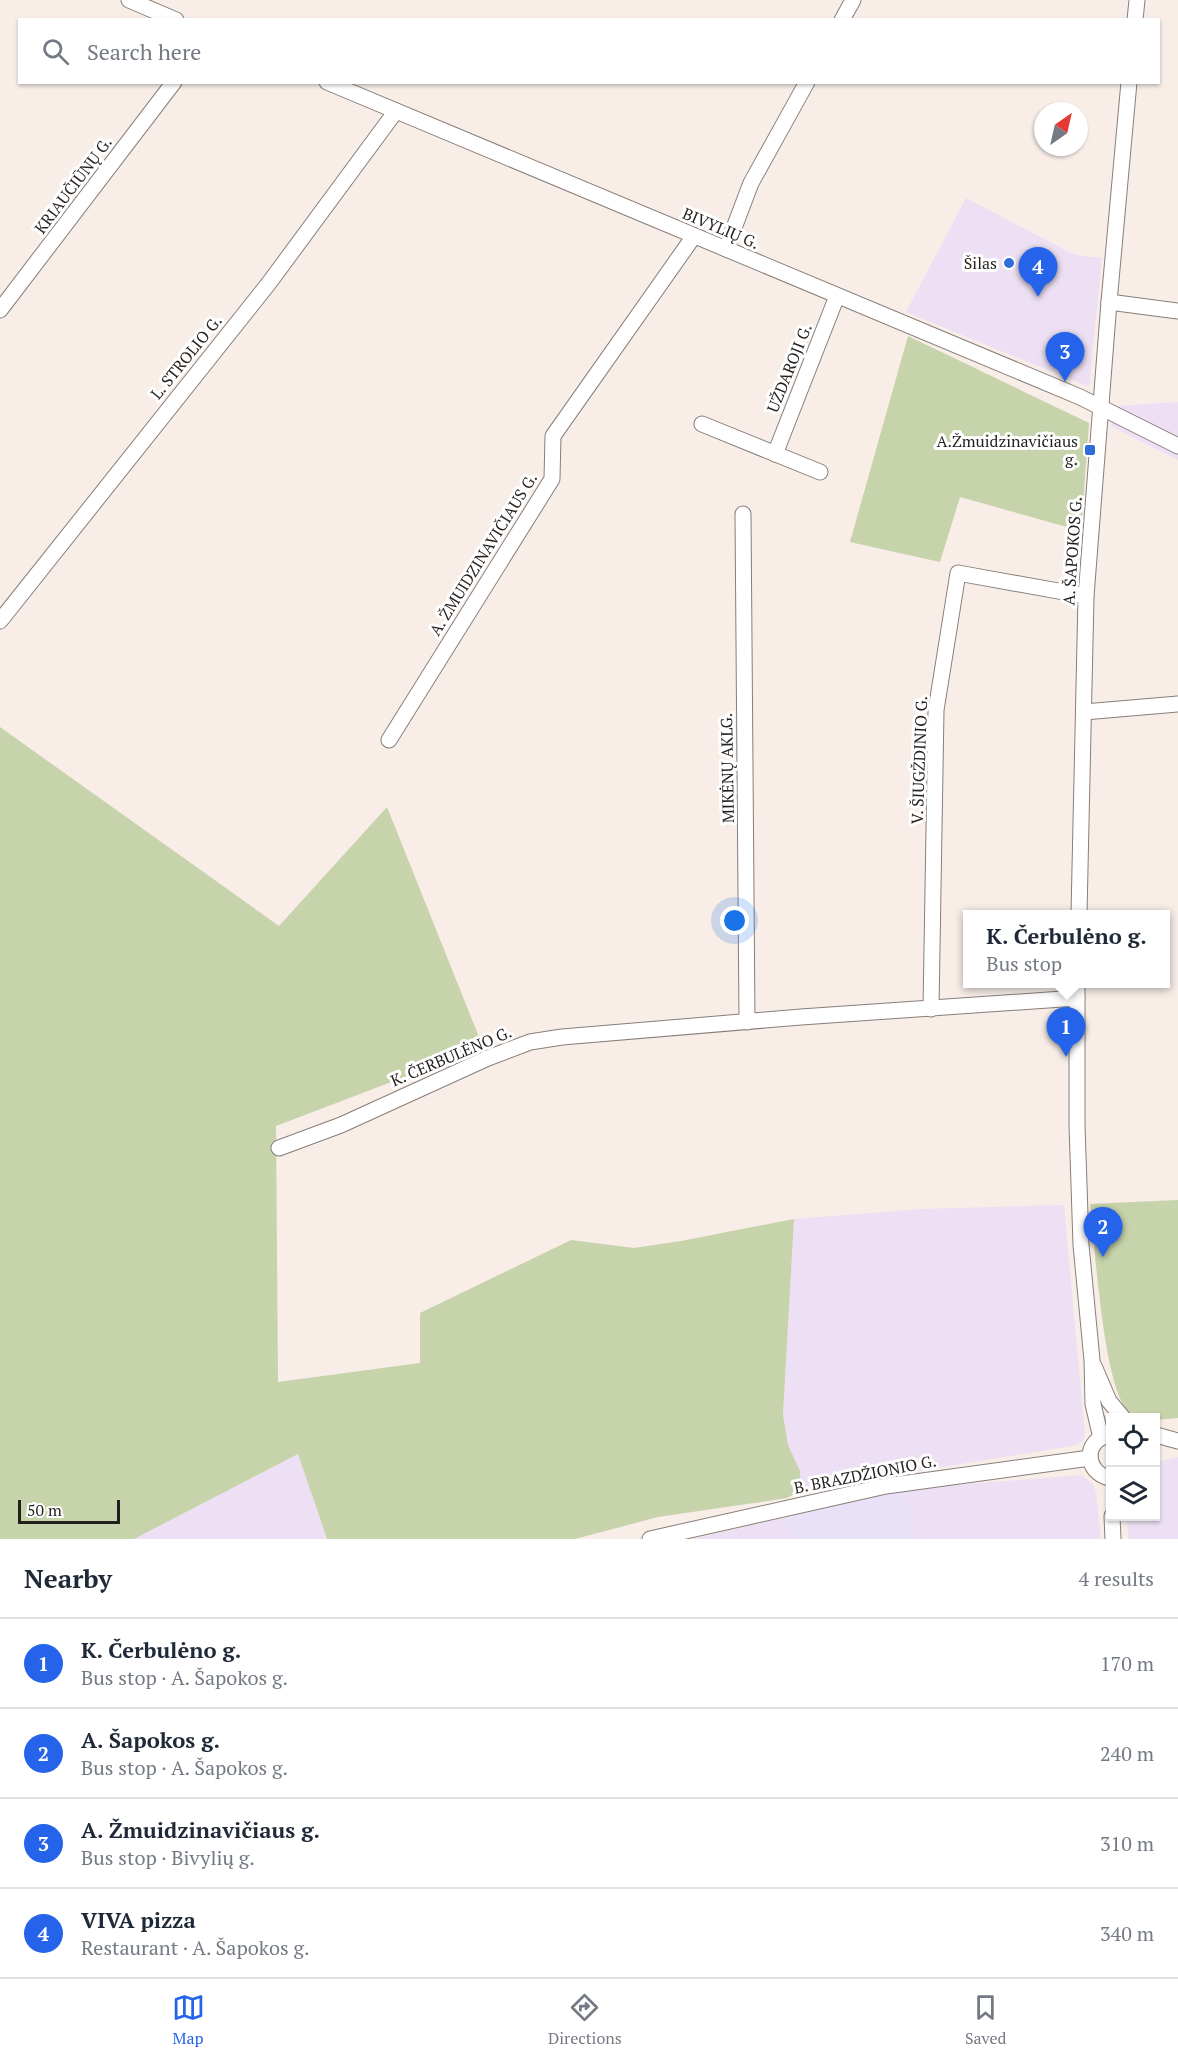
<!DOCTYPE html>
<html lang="en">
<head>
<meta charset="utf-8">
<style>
  :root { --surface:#fff; --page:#f2f2f3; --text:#1f2937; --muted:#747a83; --line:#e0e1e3; --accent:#2563eb }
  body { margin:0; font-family:"PT Serif",serif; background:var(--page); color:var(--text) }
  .controls { position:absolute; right:18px; bottom:18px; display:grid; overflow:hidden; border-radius:0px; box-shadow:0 2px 4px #0004 }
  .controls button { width:54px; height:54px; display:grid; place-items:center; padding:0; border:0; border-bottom:2px solid var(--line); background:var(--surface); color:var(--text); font:30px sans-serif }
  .compass { position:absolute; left:1034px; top:102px; width:54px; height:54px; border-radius:50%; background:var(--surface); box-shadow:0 2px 4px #0004; rotate:34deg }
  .scale { position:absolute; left:18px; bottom:15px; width:102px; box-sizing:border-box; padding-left:6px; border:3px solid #231f1d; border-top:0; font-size:16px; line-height:21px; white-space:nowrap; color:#231f1d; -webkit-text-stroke:4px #fff; paint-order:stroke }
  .you { position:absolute; left:735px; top:921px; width:21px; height:21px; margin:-15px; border:4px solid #fff; border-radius:50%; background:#1a73e8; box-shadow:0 0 0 9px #1a73e833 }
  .badge { display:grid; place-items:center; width:39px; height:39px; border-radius:50%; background:var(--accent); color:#fff; font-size:20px; font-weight:700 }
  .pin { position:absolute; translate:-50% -50px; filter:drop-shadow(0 2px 3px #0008) }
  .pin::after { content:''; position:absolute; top:32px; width:21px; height:18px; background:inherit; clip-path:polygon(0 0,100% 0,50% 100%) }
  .popup { position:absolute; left:963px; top:910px; width:207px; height:78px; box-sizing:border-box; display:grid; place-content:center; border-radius:0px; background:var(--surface); filter:drop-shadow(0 2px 4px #0005); font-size:20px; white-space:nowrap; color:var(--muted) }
  .popup b { font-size:22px; color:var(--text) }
  .popup::after { content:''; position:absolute; left:50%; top:100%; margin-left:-12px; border:12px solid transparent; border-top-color:var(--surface) }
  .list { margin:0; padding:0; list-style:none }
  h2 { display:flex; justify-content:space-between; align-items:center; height:78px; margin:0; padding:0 24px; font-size:26px }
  h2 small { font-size:20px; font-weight:400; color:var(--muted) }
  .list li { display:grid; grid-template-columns:39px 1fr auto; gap:18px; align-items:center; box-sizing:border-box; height:90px; padding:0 24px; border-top:2px solid var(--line) }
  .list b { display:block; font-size:22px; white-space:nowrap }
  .list p { margin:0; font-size:20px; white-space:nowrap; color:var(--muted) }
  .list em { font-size:20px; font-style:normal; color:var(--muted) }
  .icon { flex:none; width:33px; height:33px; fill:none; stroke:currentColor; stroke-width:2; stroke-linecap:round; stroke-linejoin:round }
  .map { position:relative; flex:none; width:1178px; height:1539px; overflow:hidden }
  .search { position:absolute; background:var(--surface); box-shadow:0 2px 4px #0004; left:18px; right:18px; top:18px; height:66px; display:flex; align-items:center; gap:15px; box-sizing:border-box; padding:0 21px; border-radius:0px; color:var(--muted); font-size:22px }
  .sheet { height:438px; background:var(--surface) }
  nav { display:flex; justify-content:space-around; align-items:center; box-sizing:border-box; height:84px; border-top:2px solid var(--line); background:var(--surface); font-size:16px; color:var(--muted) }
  nav a { display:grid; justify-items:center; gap:3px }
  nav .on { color:var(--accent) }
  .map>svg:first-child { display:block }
  .commercial { fill:#ede0f4 }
  .industrial { fill:#e9e1f7 }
  .green { fill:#c6d3ab }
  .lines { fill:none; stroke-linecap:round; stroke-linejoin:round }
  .minor-casing { stroke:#887e79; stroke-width:17 }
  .minor { stroke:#fff; stroke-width:15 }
  .poi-dot { fill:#2e6edb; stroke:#fff; stroke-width:2 }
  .labels { text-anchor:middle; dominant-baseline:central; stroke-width:6; stroke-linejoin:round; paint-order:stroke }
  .street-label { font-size:16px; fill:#231f1d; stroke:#fff }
  .poi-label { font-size:16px; fill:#231f1d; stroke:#fff; text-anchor:end }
</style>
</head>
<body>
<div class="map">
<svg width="1178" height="1539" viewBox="0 0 1178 1539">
  <rect width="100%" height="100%" fill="#f8ede7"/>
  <!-- commercial -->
  <g class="commercial">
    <polygon points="966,198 1075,255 1102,258 1089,387 906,312"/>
    <polygon points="1178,402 1178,460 1111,426 1115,406"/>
    <polygon points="1064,1205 1085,1435 1083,1440 1079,1444 1072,1446 801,1490 800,1471 788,1445 783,1415 794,1219 922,1209"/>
    <polygon points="298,1454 327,1539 134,1539"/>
    <polygon points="1178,1457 1178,1539 1128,1539 1127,1517 1156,1516 1156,1462"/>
    <polygon points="1081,1475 1093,1484 1096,1492 1101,1539 913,1539 905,1489"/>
    <polygon points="786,1517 790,1539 692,1539"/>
  </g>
  <!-- industrial -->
  <polygon class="industrial" points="905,1489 913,1539 790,1539 786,1517"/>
  <!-- green -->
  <g class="green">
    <polygon points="908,336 1089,423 1081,531 960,497 940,562 850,542"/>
    <polygon points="0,727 279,926 387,807 483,1047 276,1126 278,1382 420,1363 420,1313 571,1240 634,1248 681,1241 794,1219 783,1415 788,1445 800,1471 801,1490 787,1498 658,1517 575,1539 327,1539 298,1454 134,1539 0,1539"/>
    <path d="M1178,1200V1418L1156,1420V1418C1146,1418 1137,1419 1129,1412C1103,1389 1095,1243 1090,1204Z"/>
  </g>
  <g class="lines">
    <!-- minor casing -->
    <g class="minor-casing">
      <g id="minor">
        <polyline points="129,0 176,20"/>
        <polyline points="842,20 853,0"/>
        <polyline points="1135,20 1137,0"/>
        <polyline points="327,82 1080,397 1178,446"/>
        <polyline points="726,249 751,183 807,82"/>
        <polyline points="1109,302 1178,311"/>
        <polyline points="0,310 174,82"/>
        <polyline points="702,424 820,472"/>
        <polyline points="775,454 837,296"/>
        <polyline points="743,514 747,1022"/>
        <polyline points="0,621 269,283 396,111"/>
        <polyline points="1084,712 1178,704"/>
        <polyline points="389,740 552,479 553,436 694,236"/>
        <polyline points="1079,914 1086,596 1109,302 1129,82"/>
        <polyline points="1077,984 1077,1125 1081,1245 1092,1360 1093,1404 1101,1438"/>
        <polyline points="931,1009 936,710 958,573 1086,596"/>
        <polyline points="279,1148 341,1125 488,1058 530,1042 562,1037 801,1017 1077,998"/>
        <polyline points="1094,1366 1109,1401 1123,1418"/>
        <path d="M1110,1435C1083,1439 1084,1473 1110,1478"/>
        <polyline points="1156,1435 1178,1441"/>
        <polyline points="1112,1516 1113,1539"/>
        <polyline points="650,1539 886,1486 1090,1458"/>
      </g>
    </g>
    <!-- minor -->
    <use href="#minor" class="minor"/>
  </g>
  <!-- markers -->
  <g class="poi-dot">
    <circle cx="1009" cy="263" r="6"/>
    <rect x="1084" y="444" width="12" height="12" rx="3"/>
  </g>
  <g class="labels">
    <!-- street labels -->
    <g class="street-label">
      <text transform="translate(73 185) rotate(-53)">KRIAUČIŪNŲ G.</text>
      <text transform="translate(721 228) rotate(23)">BIVYLIŲ G.</text>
      <text transform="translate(186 357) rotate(-51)">L. STROLIO G.</text>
      <text transform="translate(789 368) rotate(-68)">UŽDAROJI G.</text>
      <text transform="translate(1072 551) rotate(-86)">A. ŠAPOKOS G.</text>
      <text transform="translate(483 554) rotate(-58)">A. ŽMUIDZINAVIČIAUS G.</text>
      <text transform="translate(919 760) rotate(-88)">V. ŠIUGŽDINIO G.</text>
      <text transform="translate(727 768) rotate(-91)">MIKĖNŲ AKLG.</text>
      <text transform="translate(451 1056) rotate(-23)">K. ČERBULĖNO G.</text>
      <text transform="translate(865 1474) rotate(-11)">B. BRAZDŽIONIO G.</text>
    </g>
    <!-- poi labels -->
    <g class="poi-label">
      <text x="997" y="263">Šilas</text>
      <text x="1078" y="441">A.Žmuidzinavičiaus<tspan x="1078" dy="18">g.</tspan></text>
    </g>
  </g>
</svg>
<div class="controls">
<button><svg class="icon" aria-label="locate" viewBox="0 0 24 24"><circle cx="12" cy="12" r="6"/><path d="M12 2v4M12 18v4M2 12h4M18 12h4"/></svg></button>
<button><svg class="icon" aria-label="layers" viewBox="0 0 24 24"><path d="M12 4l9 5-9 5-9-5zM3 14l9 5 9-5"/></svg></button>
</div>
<svg class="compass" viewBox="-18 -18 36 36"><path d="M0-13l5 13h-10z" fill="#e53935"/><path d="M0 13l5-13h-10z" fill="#747a83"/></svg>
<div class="scale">50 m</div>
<div class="you"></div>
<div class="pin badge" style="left:1066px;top:1057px">1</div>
<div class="popup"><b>K. Čerbulėno g.</b>Bus stop</div>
<div class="pin badge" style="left:1103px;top:1257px">2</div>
<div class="pin badge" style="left:1065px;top:382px">3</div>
<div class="pin badge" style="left:1038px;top:297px">4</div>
<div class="search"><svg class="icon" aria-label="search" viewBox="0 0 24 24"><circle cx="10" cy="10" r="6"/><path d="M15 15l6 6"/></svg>Search here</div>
</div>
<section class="sheet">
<h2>Nearby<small>4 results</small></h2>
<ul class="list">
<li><span class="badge">1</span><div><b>K. Čerbulėno g.</b><p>Bus stop · A. Šapokos g.</p></div><em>170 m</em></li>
<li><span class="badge">2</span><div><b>A. Šapokos g.</b><p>Bus stop · A. Šapokos g.</p></div><em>240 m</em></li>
<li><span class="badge">3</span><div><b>A. Žmuidzinavičiaus g.</b><p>Bus stop · Bivylių g.</p></div><em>310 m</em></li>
<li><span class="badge">4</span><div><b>VIVA pizza</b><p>Restaurant · A. Šapokos g.</p></div><em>340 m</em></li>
</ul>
</section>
<nav>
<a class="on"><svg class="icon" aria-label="map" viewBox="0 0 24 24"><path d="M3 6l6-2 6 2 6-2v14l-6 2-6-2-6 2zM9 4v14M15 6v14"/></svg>Map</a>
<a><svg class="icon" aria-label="directions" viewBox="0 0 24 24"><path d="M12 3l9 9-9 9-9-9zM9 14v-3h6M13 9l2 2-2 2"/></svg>Directions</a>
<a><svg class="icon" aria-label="saved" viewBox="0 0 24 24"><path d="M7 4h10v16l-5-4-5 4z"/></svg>Saved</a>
</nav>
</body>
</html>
